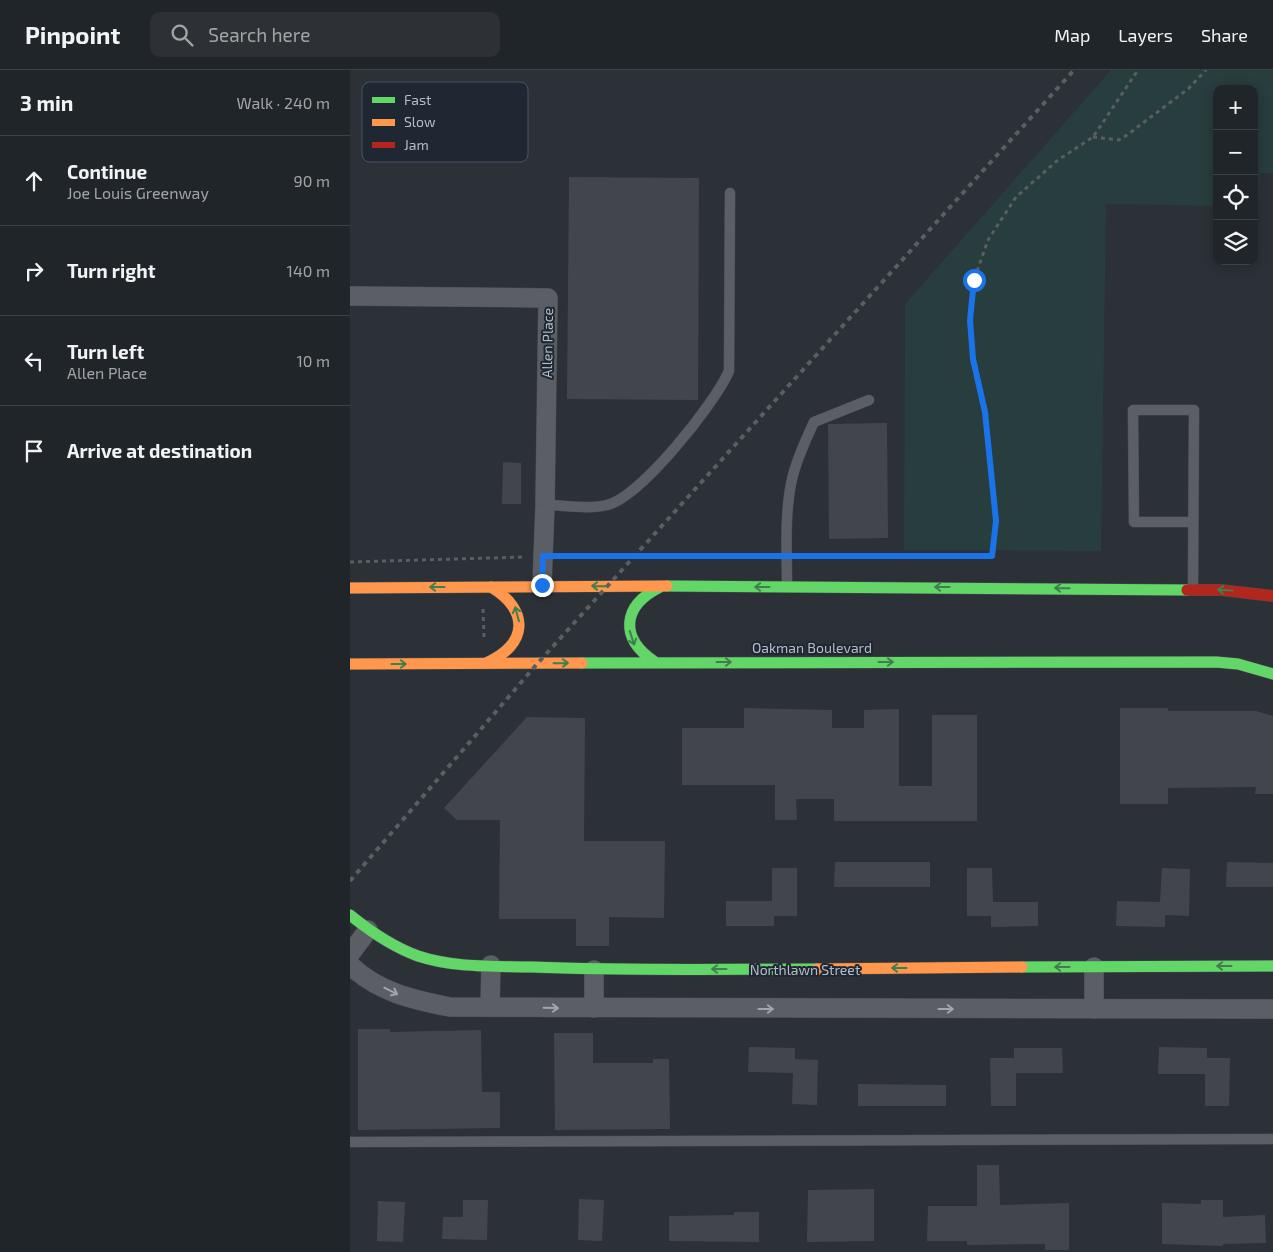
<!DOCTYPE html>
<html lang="en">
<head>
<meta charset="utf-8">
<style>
  :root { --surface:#202529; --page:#2d3135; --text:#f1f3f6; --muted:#a2a5a8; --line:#3d4246 }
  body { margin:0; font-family:"Exo 2",sans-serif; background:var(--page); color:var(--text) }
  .controls { position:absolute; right:15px; top:15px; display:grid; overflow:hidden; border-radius:10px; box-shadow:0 2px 12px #0003 }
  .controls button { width:45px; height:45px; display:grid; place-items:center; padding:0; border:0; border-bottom:1px solid var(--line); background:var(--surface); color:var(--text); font:25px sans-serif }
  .stop { position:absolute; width:15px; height:15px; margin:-11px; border:4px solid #1a73e8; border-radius:50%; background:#fff }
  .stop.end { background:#1a73e8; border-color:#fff; box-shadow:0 1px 5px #0008 }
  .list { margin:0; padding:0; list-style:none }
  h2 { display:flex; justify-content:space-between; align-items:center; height:65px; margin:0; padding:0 20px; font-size:21px }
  h2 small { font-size:16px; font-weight:400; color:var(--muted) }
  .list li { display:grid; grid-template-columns:32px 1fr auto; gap:15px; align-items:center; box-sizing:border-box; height:90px; padding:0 20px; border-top:1px solid var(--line) }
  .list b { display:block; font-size:19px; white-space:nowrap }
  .list p { margin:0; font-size:16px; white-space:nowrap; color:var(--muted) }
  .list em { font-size:16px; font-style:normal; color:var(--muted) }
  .icon { flex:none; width:28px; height:28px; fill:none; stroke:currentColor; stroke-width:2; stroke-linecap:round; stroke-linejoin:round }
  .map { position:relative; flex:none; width:923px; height:1182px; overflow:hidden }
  header { display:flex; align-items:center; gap:30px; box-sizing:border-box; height:70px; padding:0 25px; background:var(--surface); border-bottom:1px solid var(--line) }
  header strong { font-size:24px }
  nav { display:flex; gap:28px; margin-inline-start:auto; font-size:18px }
  .search { width:350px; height:45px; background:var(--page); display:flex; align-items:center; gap:12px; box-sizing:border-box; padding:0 18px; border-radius:10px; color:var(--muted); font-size:19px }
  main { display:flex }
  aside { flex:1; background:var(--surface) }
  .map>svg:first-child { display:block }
  .green { fill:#283d3e }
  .building { fill:#42464c }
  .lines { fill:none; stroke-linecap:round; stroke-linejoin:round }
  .lane-casing { stroke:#484d52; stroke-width:11 }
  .street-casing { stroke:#484d52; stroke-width:20 }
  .fast-casing { stroke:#484d52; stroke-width:12 }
  .slow-casing { stroke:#484d52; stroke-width:12 }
  .jam-casing { stroke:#484d52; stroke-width:12 }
  .path { stroke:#595e62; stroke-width:3; stroke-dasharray:4 4; stroke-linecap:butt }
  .lane { stroke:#5b5f65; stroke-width:10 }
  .street { stroke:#5b5f65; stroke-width:19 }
  .fast { stroke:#63d668; stroke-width:11 }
  .slow { stroke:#ff974d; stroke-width:11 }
  .jam { stroke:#b3261e; stroke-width:11 }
  .rail { stroke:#595e63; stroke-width:4; stroke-dasharray:5 5; stroke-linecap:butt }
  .oneway { stroke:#407e4d }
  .oneway2 { stroke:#9ea6af }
  .route { stroke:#1a73e8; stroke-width:6 }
  .labels { text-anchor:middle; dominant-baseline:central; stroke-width:4; stroke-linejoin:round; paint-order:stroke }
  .street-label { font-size:14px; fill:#b5bdc8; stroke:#1e2732 }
  .key { fill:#1e2732; stroke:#4b545f; stroke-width:1 }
  .key-label { font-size:14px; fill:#b5bdc8 }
</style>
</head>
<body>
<header>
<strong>Pinpoint</strong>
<div class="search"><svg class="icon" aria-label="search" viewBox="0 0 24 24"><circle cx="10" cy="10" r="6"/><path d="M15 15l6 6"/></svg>Search here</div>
<nav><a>Map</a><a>Layers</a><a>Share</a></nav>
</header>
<main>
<aside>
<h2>3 min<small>Walk · 240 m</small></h2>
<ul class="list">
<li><svg class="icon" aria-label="ahead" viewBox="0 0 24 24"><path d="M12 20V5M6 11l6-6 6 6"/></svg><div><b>Continue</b><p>Joe Louis Greenway</p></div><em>90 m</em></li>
<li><svg class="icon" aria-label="right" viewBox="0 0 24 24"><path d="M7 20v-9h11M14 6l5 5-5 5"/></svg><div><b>Turn right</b></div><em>140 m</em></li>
<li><svg class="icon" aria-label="left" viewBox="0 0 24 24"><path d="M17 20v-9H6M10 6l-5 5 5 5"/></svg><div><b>Turn left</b><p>Allen Place</p></div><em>10 m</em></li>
<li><svg class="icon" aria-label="arrive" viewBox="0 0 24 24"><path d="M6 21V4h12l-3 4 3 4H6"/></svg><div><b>Arrive at destination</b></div></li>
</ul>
</aside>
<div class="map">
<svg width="923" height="1182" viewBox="0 0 923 1182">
  <rect width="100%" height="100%" fill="#2b3137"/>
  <!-- green -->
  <polygon class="green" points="761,0 923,0 923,103 910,103 908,136 904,136 904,19 867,19 867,136 756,134 751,481 554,480 555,234"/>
  <!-- building -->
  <g class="building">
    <polygon points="219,107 349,108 348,330 217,329"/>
    <polygon points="537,353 538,468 479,469 478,354"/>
    <polygon points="153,392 171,393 171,434 152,434"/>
    <polygon points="394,638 482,640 482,658 514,658 514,640 549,639 549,716 582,716 582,645 627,645 627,751 484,751 484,729 446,729 447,750 425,750 425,715 332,715 332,658 394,658"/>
    <polygon points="770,638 818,638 818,641 906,641 923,646 923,724 905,724 906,717 818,718 818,734 770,734"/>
    <polygon points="177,647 235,648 234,771 315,771 314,848 259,847 259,876 226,876 226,849 149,849 150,750 107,750 94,738"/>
    <polygon points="485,792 580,792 580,817 484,817"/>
    <polygon points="877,792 923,793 923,817 876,817"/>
    <polygon points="422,798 447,798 447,846 424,846 424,856 376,856 376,831 422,831"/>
    <polygon points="617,798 642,798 643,832 688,832 688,856 641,857 641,846 617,846"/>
    <polygon points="812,798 840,799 839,846 815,845 815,857 766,856 767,831 810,832"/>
    <polygon points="8,959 40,959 40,962 131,960 132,1022 150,1022 150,1058 8,1060"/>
    <polygon points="204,963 243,963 243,993 303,993 303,989 319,989 320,1059 205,1060"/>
    <polygon points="399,977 445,978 445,989 468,990 467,1035 442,1034 443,1003 398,1002"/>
    <polygon points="809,977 857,978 857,988 880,988 879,1036 855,1036 855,1004 808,1004"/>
    <polygon points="664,978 712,978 713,1003 666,1003 666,1036 641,1036 640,988 664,988"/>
    <polygon points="508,1014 596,1015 596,1036 508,1036"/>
    <polygon points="627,1095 649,1095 650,1135 719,1133 719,1180 695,1180 695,1174 617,1175 617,1171 577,1171 578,1136 627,1136"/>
    <polygon points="524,1119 524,1171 457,1172 458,1120"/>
    <polygon points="229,1129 254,1130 252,1171 228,1170"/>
    <polygon points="113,1130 138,1130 137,1170 92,1169 93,1147 113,1147"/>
    <polygon points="851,1130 873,1130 873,1147 915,1145 916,1173 873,1174 873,1176 812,1174 812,1133 851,1134"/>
    <polygon points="28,1131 55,1132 53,1172 27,1171"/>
    <polygon points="384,1142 409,1142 409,1172 319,1171 319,1146 384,1145"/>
  </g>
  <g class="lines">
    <!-- lane casing -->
    <g class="lane-casing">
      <g id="lane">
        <path d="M195,435C214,435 238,440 257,435C290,428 366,332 379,301L380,123"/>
        <polyline points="842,452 784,452 783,340 844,340 843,518"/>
        <path d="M437,516C437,480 434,441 443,405C448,387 456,369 464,352L519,330"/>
        <polyline points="0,1072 923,1069"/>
      </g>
    </g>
    <!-- street casing -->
    <g class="street-casing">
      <g id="street">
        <polyline points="0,226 198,228 195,435 192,515"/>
        <polyline points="0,884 18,860"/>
        <path d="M0,895C28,922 63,930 100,937L923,939"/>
        <polyline points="744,897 744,939"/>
        <polyline points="244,900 244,938"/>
        <polyline points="140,937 141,895"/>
      </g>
    </g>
    <!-- fast casing -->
    <g class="fast-casing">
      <g id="fast">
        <polyline points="317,516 837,520"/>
        <path d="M305,592C269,568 272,536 310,517"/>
        <polyline points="232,593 866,592 888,594 923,604"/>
        <path d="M0,845C21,862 43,877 68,886C104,898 144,896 182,897C277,901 372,899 467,899"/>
        <polyline points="672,897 923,896"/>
      </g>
    </g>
    <!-- slow casing -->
    <g class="slow-casing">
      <g id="slow">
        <polyline points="0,518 317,516"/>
        <path d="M136,593C178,575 180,540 141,517"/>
        <polyline points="0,594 232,593"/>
        <polyline points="467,899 672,897"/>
      </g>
    </g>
    <!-- jam casing -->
    <g class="jam-casing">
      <polyline id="jam" points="837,520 871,520 923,526"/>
    </g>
    <!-- path -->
    <g class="path">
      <polyline points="743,67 769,70 777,65 838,19 856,0"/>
      <polyline points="211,486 422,487"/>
      <polyline points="451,486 642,487 646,451 635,342 623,289 620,250 624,210 638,170 666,127 708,90 743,67 788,0"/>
      <polyline points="0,492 175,487"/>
      <polyline points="133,539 134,568"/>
    </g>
    <!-- lane -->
    <use href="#lane" class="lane"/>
    <!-- street -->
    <use href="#street" class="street"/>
    <!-- fast -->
    <use href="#fast" class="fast"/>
    <!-- slow -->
    <use href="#slow" class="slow"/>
    <!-- jam -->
    <use href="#jam" class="jam"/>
    <!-- rail -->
    <polyline class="rail" points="0,811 187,594 724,0"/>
  </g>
  <!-- one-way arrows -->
  <defs><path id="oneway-shaft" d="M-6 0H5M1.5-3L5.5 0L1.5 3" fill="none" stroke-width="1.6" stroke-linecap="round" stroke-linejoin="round" transform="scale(1.25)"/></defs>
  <g class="oneway">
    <use href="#oneway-shaft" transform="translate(249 516) rotate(-179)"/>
    <use href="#oneway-shaft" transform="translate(87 517) rotate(180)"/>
    <use href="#oneway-shaft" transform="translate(412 517) rotate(-180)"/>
    <use href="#oneway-shaft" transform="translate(592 517) rotate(180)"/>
    <use href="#oneway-shaft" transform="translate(712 518) rotate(-179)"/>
    <use href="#oneway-shaft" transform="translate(875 520) rotate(-177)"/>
    <use href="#oneway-shaft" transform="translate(167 544) rotate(-105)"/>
    <use href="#oneway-shaft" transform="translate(282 568) rotate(72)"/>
    <use href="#oneway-shaft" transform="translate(374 592)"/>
    <use href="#oneway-shaft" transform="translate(536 592)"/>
    <use href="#oneway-shaft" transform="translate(211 593) rotate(-1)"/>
    <use href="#oneway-shaft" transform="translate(49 594)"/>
    <use href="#oneway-shaft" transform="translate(874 896) rotate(180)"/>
    <use href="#oneway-shaft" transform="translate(712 897) rotate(180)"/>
    <use href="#oneway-shaft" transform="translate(549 898) rotate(180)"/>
    <use href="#oneway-shaft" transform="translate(369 899) rotate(180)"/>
  </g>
  <g class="oneway2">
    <use href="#oneway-shaft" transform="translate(41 921) rotate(27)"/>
    <use href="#oneway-shaft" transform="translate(201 938) rotate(1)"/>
    <use href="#oneway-shaft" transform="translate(416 939)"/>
    <use href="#oneway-shaft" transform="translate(596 939)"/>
  </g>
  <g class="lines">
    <!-- route -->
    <polyline class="route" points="192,515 193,486 642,486 646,451 635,342 623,289 620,250 624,210"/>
  </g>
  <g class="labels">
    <!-- street labels -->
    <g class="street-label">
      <text transform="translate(197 273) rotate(-89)">Allen Place</text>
      <text x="462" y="577">Oakman Boulevard</text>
      <text x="455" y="899">Northlawn Street</text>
    </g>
  </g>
  <!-- legend -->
  <rect x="12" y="12" width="166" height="80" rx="8" class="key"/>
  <rect x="22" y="27" width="23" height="6" fill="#63d668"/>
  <rect x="22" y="49" width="23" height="7" fill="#ff974d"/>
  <rect x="22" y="72" width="23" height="6" fill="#b3261e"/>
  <g class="key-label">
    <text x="54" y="35">Fast</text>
    <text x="54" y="57">Slow</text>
    <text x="54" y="80">Jam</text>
  </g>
</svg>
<div class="controls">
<button>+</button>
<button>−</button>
<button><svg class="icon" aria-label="locate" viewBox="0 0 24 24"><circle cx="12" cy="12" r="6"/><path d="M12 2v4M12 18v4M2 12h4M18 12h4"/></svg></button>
<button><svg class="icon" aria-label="layers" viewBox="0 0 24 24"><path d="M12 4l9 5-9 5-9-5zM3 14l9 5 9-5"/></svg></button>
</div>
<div class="stop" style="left:624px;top:210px"></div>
<div class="stop end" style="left:192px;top:515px"></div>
</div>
</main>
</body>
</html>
